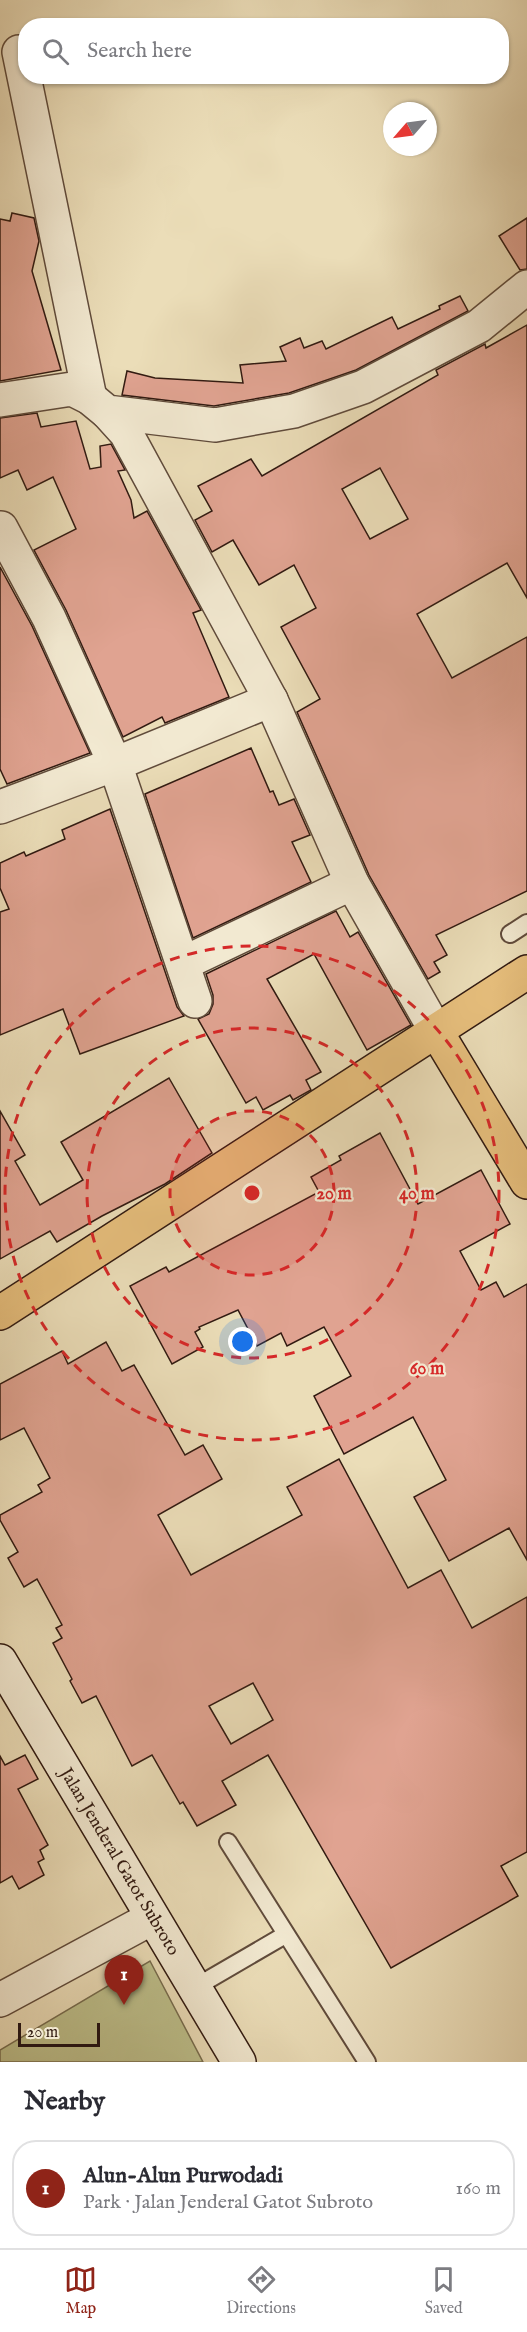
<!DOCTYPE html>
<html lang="en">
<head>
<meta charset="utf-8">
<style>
  :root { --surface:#fff; --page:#f7f7f7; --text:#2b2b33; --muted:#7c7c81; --line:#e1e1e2; --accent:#8f2418 }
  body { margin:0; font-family:"IM FELL English",serif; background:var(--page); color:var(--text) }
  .compass { position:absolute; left:383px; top:102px; width:54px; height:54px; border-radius:50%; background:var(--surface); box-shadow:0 2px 4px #0004; rotate:242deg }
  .scale { position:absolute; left:18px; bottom:15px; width:82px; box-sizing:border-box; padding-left:6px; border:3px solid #311a11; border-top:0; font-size:16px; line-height:21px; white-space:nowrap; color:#311a11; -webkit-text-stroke:4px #f2e9d1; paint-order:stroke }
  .you { position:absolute; left:243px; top:1342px; width:21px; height:21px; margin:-15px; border:4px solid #fff; border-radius:50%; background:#1a73e8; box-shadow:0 0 0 9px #1a73e833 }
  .badge { display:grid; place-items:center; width:39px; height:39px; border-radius:50%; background:var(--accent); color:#fff; font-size:20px; font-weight:700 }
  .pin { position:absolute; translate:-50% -50px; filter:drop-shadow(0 2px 3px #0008) }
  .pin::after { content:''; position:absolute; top:32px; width:21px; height:18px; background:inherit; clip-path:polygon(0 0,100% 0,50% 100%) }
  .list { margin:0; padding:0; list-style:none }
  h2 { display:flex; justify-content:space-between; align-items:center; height:78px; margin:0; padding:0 24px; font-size:26px }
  h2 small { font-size:20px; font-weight:400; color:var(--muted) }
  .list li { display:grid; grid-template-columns:39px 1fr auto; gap:18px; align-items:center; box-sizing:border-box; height:96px; margin:0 12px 12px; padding:0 12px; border:2px solid var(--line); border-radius:24px }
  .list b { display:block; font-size:22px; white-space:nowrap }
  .list p { margin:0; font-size:20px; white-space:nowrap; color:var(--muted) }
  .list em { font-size:20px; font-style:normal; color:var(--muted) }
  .icon { flex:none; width:33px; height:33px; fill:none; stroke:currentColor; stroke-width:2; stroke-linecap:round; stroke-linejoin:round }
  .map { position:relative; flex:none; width:527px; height:2062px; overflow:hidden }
  .search { position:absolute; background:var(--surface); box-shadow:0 2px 4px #0004; left:18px; right:18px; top:18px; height:66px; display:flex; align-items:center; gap:15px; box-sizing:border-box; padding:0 21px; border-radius:24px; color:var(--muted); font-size:22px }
  .sheet { height:186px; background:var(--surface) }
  nav { display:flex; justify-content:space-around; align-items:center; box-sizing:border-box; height:84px; border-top:2px solid var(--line); background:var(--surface); font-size:16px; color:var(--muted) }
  nav a { display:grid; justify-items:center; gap:3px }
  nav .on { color:var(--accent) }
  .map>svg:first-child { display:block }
  .green { fill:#bdbf8b; stroke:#776c4e; stroke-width:1.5 }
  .building { fill:#e0a391; stroke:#311a11; stroke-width:1.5; fill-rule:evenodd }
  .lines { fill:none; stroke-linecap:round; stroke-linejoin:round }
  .service-casing { stroke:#604b3b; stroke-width:20 }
  .minor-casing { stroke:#604b3b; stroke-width:36 }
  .tertiary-casing { stroke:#604b3b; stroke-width:36 }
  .secondary-casing { stroke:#311a11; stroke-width:36 }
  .primary-casing { stroke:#311a11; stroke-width:36 }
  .service { stroke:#f2e9d1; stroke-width:16 }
  .minor { stroke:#f2e9d1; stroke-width:33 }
  .tertiary { stroke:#f2e9d1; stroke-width:33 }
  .secondary { stroke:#f2e9d1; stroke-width:33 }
  .primary { stroke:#e6be7c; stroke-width:33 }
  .ring { fill:none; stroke:#d62828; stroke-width:3; stroke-dasharray:10 8 }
  .labels { text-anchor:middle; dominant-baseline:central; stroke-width:4.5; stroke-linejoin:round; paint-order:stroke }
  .street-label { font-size:18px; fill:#311a11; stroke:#f2e9d1 }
  .centre { fill:#d62828; stroke:#f2e9d1; stroke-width:3 }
  .ring-label { font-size:18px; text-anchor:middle; font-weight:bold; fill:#d62828; stroke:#f2e9d1; stroke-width:4.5; stroke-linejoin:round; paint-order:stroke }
</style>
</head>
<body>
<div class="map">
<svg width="527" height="2062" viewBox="0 0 527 2062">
  <rect width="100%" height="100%" fill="#ebddb8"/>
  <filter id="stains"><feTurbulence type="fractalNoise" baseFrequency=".00333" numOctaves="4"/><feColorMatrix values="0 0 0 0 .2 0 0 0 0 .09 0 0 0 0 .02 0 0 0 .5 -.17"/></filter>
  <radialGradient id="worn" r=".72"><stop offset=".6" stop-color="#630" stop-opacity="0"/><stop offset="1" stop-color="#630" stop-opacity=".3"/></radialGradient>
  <!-- green -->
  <polygon class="green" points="150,1961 203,2062 0,2062 0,2050"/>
  <!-- building -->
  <g class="building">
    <polygon points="12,213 34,218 39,241 32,271 61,370 0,381 0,219 10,221"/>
    <polygon points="527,218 527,269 520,270 499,236"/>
    <polygon points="460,296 468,311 356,370 289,393 214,406 122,395 127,371 155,378 243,383 240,365 286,361 280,347 300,338 304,348 322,341 326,349 392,317 398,329 440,309 439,306"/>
    <path d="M527,325V598L507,563L417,614L452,678L527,637V891L436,935L447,955L434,962L440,972L428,979L369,875L297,712L320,699L281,627L316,608L294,565L259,585L233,540L212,552L195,520L212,511L198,486L251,459L262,476L438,375L436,370L485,344L486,348ZM380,468L408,519L370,539L342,489Z"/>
    <polygon points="37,413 41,427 76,421 90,469 101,467 100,446 111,444 125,470 118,471 131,500 134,518 147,511 201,610 193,613 229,697 165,723 162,717 123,737 66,610 34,550 76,529 53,477 27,490 18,470 0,478 0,418"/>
    <polygon points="0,567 32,626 90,753 7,784 0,769"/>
    <polygon points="251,748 270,792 273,791 279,805 294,799 310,835 292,842 311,882 193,938 145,794"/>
    <polygon points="110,809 177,1007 184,1016 80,1054 63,1009 0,1035 0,912 9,909 0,888 0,863 24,852 26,856 65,839 62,830"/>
    <polygon points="336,911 350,937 358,932 411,1025 367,1050 314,954 267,979 321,1072 306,1080 311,1090 293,1100 290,1095 263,1110 256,1097 246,1103 198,1019 209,1014 213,1004 213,995 206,974"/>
    <polygon points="169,1078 212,1153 165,1184 102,1216 57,1242 50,1231 0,1259 0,1111 25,1155 15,1161 40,1205 83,1180 61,1142"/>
    <polygon points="380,1133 418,1204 481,1170 510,1224 460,1251 481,1290 496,1282 504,1297 527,1284 527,1560 509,1528 449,1561 414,1497 446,1480 413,1417 344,1454 314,1396 351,1376 324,1327 287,1346 281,1333 257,1346 238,1310 199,1327 200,1329 195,1332 203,1347 172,1364 130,1286 166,1267 169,1272 319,1192 311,1177 341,1160 339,1156"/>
    <path d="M106,1342L122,1371L134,1365L185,1455L203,1445L222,1479L158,1515L191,1575L302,1515L287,1487L339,1459L408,1588L441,1570L472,1628L527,1597V1852L501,1866L518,1896L391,1968L268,1755L222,1781L236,1805L197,1826L183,1802L180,1804L152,1755L132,1766L96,1696L82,1703L70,1681L72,1679L53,1643L62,1638L56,1628L62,1625L37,1579L24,1587L8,1558L18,1552L0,1520V1515L42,1492L38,1485L50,1478L24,1428L0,1440V1384L62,1351L68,1364ZM253,1683L273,1720L231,1744L209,1706Z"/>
    <polygon points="25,1755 38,1779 18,1789 48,1845 40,1850 44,1859 38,1862 44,1875 19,1889 12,1876 0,1883 0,1756 5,1765"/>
  </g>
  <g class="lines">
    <!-- service casing -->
    <g class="service-casing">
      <g id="service">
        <polyline points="510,934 527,923"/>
        <polyline points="228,1842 367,2062"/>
        <polyline points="194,1988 285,1935"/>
      </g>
    </g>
    <!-- minor casing -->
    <g class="minor-casing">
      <g id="minor">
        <polyline points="19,52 90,398"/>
        <polyline points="0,400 72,389 90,398 107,412 215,425 294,411 363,387 479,326 527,287"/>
        <polyline points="107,412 126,433 271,700 352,883 436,1031"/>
        <polyline points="1,528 49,618 115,764 195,1001"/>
        <polyline points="0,807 115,764 271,700"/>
        <polyline points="184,963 352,883"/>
      </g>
    </g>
    <!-- tertiary casing -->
    <g class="tertiary-casing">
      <polyline id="tertiary" points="0,2000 152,1918"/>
    </g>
    <!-- secondary casing -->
    <g class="secondary-casing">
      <polyline id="secondary" points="0,1661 239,2062"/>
    </g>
    <!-- primary casing -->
    <g class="primary-casing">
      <g id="primary">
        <polyline points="436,1031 527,1182"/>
        <polyline points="0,1313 527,972"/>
      </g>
    </g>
    <!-- service -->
    <use href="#service" class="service"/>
    <!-- minor -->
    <use href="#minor" class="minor"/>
    <!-- tertiary -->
    <use href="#tertiary" class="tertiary"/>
    <!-- secondary -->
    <use href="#secondary" class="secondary"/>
    <!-- primary -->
    <use href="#primary" class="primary"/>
  </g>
  <!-- distance rings -->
  <circle cx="252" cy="1193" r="82" fill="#d62828" fill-opacity=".12"/>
  <g class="ring">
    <circle cx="252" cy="1193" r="82"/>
    <circle cx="252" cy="1193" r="165"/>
    <circle cx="252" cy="1193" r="247"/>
  </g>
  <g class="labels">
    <!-- street labels -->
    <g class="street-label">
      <text transform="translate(119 1862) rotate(59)">Jalan Jenderal Gatot Subroto</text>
    </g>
  </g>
  <circle cx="252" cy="1193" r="9" class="centre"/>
  <g class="ring-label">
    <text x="334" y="1199">20 m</text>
    <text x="417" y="1199">40 m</text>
    <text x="427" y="1374">60 m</text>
  </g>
  <rect width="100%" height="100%" filter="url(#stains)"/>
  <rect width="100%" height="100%" fill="url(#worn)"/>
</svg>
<svg class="compass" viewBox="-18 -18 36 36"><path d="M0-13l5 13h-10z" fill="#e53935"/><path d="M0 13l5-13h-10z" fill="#7c7c81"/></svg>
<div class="scale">20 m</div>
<div class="you"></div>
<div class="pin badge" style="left:124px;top:2005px">1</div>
<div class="search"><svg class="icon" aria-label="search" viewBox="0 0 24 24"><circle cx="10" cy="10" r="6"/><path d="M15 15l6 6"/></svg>Search here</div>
</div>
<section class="sheet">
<h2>Nearby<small></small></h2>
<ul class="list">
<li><span class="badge">1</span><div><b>Alun-Alun Purwodadi</b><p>Park · Jalan Jenderal Gatot Subroto</p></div><em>160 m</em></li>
</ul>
</section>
<nav>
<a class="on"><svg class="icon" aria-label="map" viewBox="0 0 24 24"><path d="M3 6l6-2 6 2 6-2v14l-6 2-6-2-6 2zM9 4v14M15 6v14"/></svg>Map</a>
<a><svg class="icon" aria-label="directions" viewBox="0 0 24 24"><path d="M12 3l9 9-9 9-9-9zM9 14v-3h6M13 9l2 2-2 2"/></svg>Directions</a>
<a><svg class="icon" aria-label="saved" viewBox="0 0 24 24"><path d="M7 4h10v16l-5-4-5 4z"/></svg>Saved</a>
</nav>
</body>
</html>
